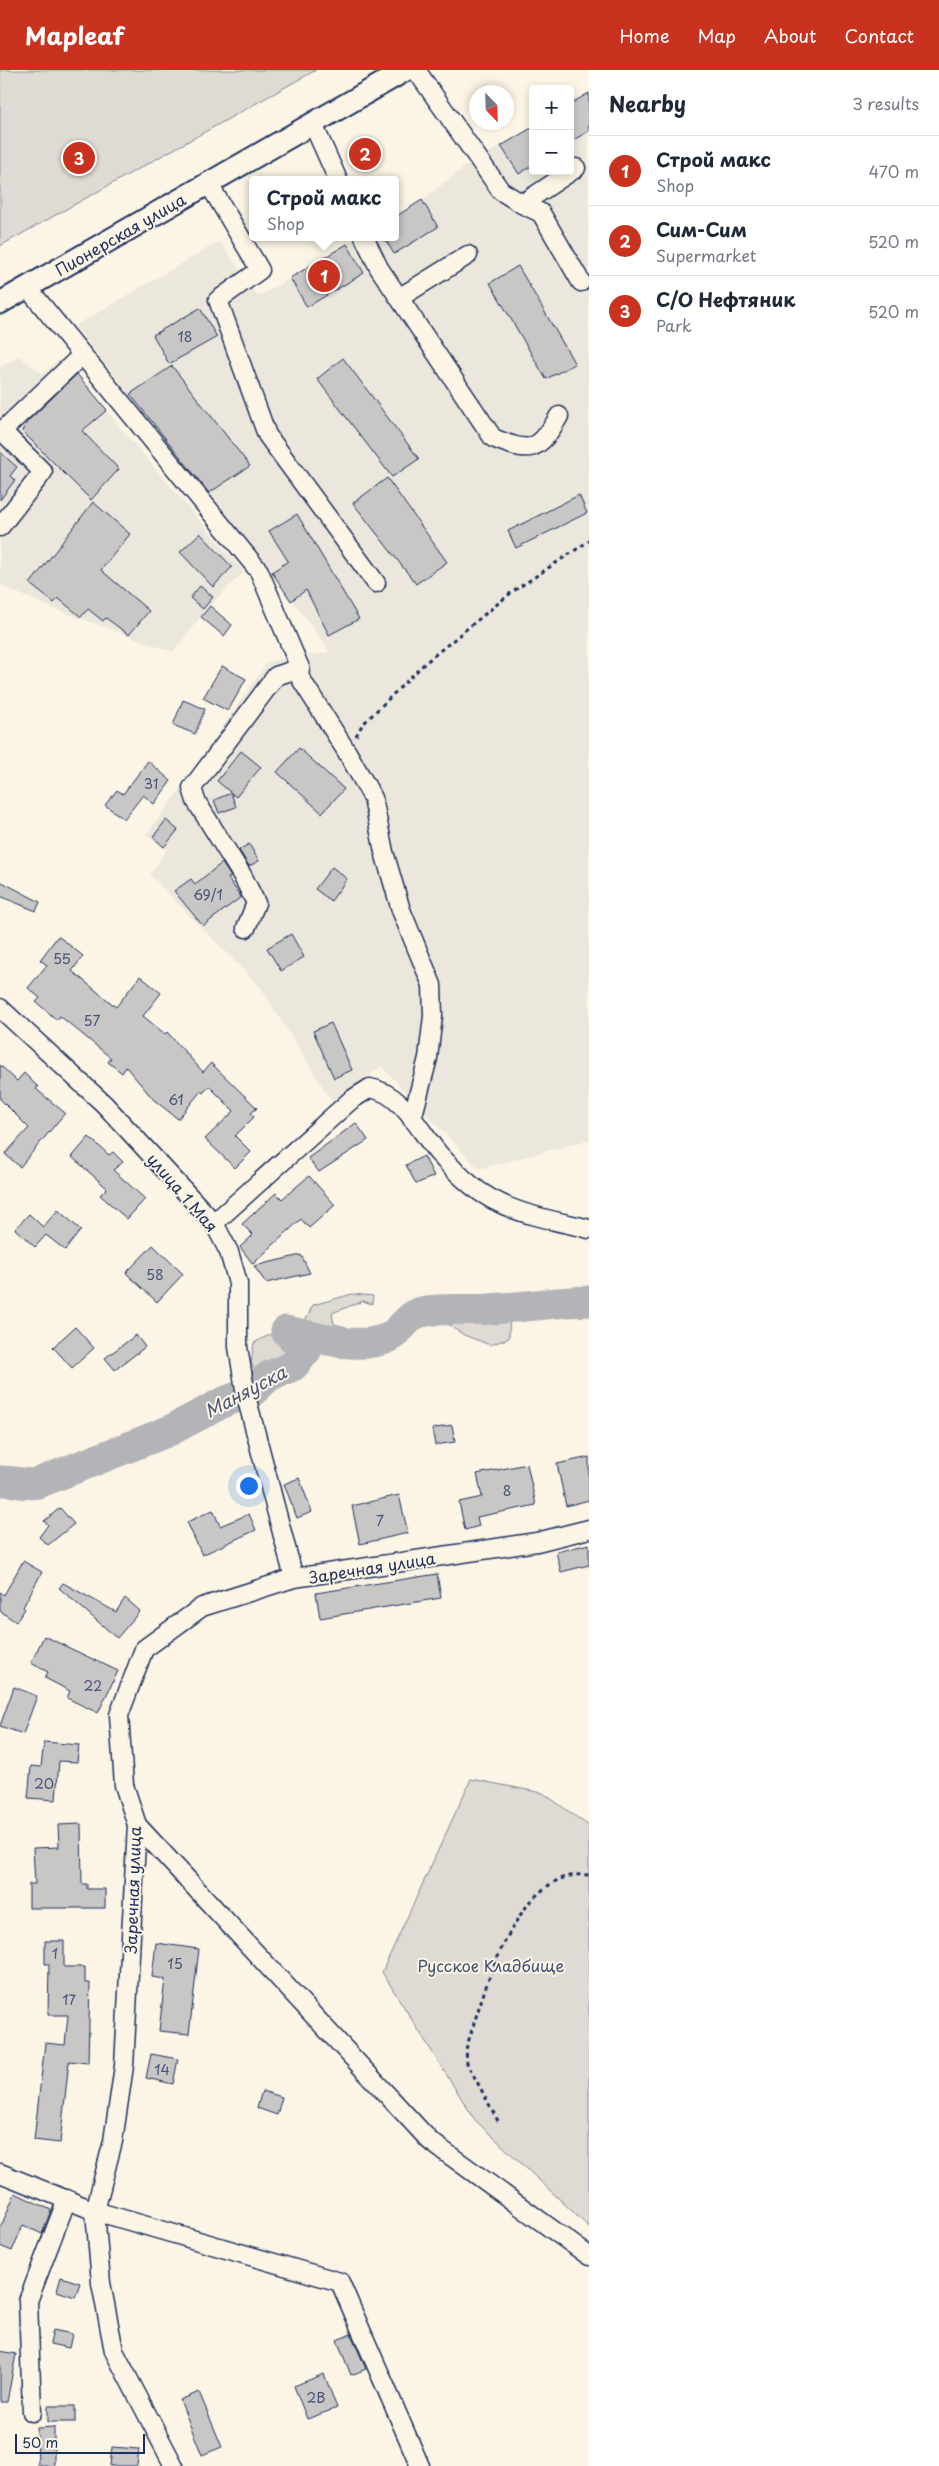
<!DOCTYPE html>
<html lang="en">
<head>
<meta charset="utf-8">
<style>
  :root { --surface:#fff; --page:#f6f6f7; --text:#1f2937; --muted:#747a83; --line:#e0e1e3; --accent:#c8321e }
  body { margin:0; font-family:"Playpen Sans",sans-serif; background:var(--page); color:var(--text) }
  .controls { position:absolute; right:15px; top:15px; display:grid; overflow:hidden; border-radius:5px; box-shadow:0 2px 8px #0003 }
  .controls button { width:45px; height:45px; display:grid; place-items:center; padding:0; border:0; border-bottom:1px solid var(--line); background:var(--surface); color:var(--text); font:25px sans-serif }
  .compass { position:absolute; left:469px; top:15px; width:45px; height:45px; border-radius:50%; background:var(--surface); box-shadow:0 2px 8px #0003; rotate:157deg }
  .scale { position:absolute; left:15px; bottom:12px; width:130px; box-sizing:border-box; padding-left:5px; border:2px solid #1b2f5e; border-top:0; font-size:14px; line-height:18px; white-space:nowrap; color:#1b2f5e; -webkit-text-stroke:4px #fcf5e5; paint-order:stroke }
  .you { position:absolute; left:248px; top:1415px; width:18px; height:18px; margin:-12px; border:4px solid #fff; border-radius:50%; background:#1a73e8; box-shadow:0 0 0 8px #1a73e833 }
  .badge { display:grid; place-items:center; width:32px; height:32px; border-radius:50%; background:var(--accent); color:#fff; font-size:16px; font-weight:700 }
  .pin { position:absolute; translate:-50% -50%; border:2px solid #fff; box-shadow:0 1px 5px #0006 }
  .popup { position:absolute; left:249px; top:106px; width:150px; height:65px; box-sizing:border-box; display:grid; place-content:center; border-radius:5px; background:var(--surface); filter:drop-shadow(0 1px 4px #0005); font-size:16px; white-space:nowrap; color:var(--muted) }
  .popup b { font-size:19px; color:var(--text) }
  .popup::after { content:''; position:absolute; left:50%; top:100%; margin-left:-10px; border:10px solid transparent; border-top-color:var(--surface) }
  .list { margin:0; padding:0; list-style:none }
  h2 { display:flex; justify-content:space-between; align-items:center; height:65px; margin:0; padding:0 20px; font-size:21px }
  h2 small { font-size:16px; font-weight:400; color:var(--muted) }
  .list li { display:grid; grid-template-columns:32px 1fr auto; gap:15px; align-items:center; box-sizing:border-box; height:70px; padding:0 20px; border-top:1px solid var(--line) }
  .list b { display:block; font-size:19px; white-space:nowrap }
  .list p { margin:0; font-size:16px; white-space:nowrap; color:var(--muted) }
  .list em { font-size:16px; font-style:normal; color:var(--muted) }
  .map { position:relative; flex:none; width:589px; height:2396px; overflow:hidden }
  header { display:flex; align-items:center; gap:30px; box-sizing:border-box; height:70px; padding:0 25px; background:var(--accent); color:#fff }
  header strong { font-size:24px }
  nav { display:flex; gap:28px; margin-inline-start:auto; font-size:18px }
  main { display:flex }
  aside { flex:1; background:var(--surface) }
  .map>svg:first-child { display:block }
  .built { fill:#ece7dc }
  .green { fill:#dfdbd4; stroke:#7d8599 }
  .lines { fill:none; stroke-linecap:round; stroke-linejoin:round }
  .river { stroke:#b2b4b8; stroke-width:31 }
  .building { fill:#c8c7c6; stroke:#1b2f5e }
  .minor-casing { stroke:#1b2f5e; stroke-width:21 }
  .major-casing { stroke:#1b2f5e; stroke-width:25 }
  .path { stroke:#1b2f5e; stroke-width:3; stroke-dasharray:4 4; stroke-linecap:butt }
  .minor { stroke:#fcf5e5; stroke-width:18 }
  .major { stroke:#fcf5e5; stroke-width:21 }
  .labels { text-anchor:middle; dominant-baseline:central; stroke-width:4; stroke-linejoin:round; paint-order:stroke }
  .number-label { font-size:14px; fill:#465578 }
  .street-label { font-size:16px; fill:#1b2f5e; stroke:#fcf5e5 }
  .park-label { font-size:16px; fill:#425176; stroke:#fcf5e5 }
  .water-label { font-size:18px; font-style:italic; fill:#485779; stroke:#fcf5e5 }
</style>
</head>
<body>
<header>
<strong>Mapleaf</strong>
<nav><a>Home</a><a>Map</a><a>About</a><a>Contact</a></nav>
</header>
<main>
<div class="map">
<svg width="589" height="2396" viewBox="0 0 589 2396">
  <rect width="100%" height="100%" fill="#fcf5e5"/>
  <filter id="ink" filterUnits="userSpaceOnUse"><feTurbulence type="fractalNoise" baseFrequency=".02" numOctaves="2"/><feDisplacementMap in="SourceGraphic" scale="10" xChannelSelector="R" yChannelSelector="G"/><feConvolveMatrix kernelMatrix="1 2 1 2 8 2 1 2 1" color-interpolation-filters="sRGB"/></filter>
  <g filter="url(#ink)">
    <!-- built -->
    <g class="built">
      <polygon points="588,23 589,441 528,472 589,442 589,1070 479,1099 381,996 334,1035 261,918 150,805 166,780 146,765 179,721 268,591 330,582 272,502 75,256 220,171 258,227 360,167 395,167 421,131 463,98 533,57 533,101 570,101 570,35"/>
      <polygon points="19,286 43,304 61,288 244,502 209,536 173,582 44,535 0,515 0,297"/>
    </g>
    <!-- green -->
    <g class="green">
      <polygon points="0,0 316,0 0,176"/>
      <polygon points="352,1224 373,1226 372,1234 363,1231 332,1243 334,1254 346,1257 354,1262 325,1264 303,1262 292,1270 305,1275 296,1288 257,1304 251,1293 254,1273 282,1258 304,1253 313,1235"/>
      <polygon points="476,1226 496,1227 510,1231 509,1268 490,1275 464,1265 449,1255 451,1234"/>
      <polygon points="471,1709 543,1723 589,1756 589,2157 475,2050 382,1902"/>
    </g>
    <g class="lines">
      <!-- river -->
      <path class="river" d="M0,1411C14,1410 24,1416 38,1413L169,1361L224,1332L253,1321L269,1306L293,1296L306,1281L286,1261C318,1267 357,1281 388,1268C400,1262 408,1245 421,1242C443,1237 467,1241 490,1239C523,1237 556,1232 589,1231"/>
    </g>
    <!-- building -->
    <g class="building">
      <polygon points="589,23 589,61 570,72 570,34"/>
      <polygon points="533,57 533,95 519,104 501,76"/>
      <polygon points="373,69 381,88 357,98 349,79"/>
      <polygon points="422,130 438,157 394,184 384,167 395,167 395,147"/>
      <polygon points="347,174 364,203 307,237 290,208"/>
      <polygon points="518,196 575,294 546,309 490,213"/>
      <polygon points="200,238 217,267 169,294 153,265"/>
      <polygon points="343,288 419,389 392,407 317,309"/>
      <polygon points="172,296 250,396 209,423 130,324"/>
      <polygon points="77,304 107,340 82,361 119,399 91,430 22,361 27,352"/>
      <polygon points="0,382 17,397 10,406 15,410 0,430"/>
      <polygon points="387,408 447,492 416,514 353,433"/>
      <polygon points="579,425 587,443 516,478 508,461"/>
      <polygon points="93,432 130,464 101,500 149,541 129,565 106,548 103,551 88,539 81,547 58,528 54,533 30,514"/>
      <polygon points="297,444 359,549 329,565 306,520 291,531 272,502 288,491 269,461"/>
      <polygon points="200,463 232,497 213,517 180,482"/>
      <polygon points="200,516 213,527 203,539 190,528"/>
      <polygon points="210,536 232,555 224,566 201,547"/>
      <polygon points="222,596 246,609 228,641 203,628"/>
      <polygon points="183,630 205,639 195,664 173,655"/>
      <polygon points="299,678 344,719 322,743 277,702"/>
      <polygon points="241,681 261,697 236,727 217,711"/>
      <polygon points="148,691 171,711 154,734 143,725 124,749 105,735 117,720 123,724"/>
      <polygon points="231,723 236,737 219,743 214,730"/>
      <polygon points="166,750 178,760 164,777 153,767"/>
      <polygon points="249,774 259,791 249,796 239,780"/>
      <polygon points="222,793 231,807 228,808 241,827 203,856 174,821 191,809 195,814"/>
      <polygon points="332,797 347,809 331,831 315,819"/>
      <polygon points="0,811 40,832 36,841 0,826"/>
      <polygon points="291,864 304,887 281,901 267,878"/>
      <polygon points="58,866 83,886 72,901 116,937 140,906 161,923 143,946 165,964 167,962 203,1002 211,993 257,1038 251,1043 254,1047 235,1066 251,1082 235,1098 205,1069 234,1041 209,1016 203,1023 201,1021 178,1049 154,1030 126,997 122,1003 108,992 111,988 60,946 57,950 36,932 40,928 28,918 47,895 40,890"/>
      <polygon points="331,953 352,1000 334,1008 313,961"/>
      <polygon points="0,995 17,1011 24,1003 38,1017 36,1019 65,1043 20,1097 5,1084 29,1058 0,1029"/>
      <polygon points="356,1053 368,1070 319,1102 308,1088"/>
      <polygon points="89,1067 109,1085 113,1082 123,1092 113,1100 145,1129 127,1149 100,1125 107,1118 72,1087"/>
      <polygon points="424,1086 434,1106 416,1114 406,1095"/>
      <polygon points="309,1106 335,1135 309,1158 301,1149 253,1194 240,1177 253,1165 242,1154 276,1123 282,1129"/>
      <polygon points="58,1140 81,1160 65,1180 46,1165 35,1177 15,1159 29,1144 43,1157"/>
      <polygon points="153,1175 183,1204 157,1232 126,1203"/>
      <polygon points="301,1185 310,1203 266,1213 254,1196"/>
      <polygon points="75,1257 94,1278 72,1298 53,1277"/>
      <polygon points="136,1265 145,1277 115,1300 105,1288"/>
      <polygon points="452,1355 455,1372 435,1375 432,1359"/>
      <polygon points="589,1387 589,1430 566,1436 557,1394"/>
      <polygon points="527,1394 536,1435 477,1447 479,1456 465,1460 459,1432 482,1427 477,1404"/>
      <polygon points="299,1408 312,1442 297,1448 284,1414"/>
      <polygon points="399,1425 408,1463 360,1474 352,1436"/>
      <polygon points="60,1438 74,1454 48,1475 39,1467 48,1455 44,1451"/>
      <polygon points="213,1440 220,1456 249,1444 256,1460 202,1485 187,1452"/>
      <polygon points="589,1474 589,1495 561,1502 556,1482"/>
      <polygon points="23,1491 42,1502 23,1537 25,1539 16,1552 0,1541 0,1522 4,1525"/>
      <polygon points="437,1504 441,1528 320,1548 316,1523"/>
      <polygon points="63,1513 116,1542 125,1528 140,1541 117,1568 59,1518"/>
      <polygon points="44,1566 118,1601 98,1643 67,1628 70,1621 45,1608 48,1602 31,1593"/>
      <polygon points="14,1617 37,1626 23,1664 0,1656"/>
      <polygon points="44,1672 79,1675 77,1692 59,1691 56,1730 28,1728 31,1696 41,1697"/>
      <polygon points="81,1754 82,1814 87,1814 87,1819 105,1819 105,1838 29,1838 29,1814 35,1814 33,1778 59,1777 58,1755"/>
      <polygon points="45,1871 64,1871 64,1897 85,1897 85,1913 90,1913 88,1993 69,1991 60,2073 34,2070 45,1973 65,1975 68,1945 48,1945 49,1894 45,1894"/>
      <polygon points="156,1873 199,1879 189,1964 159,1961 165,1909 152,1907"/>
      <polygon points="151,1984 178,1989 173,2014 146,2008"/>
      <polygon points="262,2021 282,2027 277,2045 257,2038"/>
      <polygon points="15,2123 51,2140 42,2164 23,2155 12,2181 0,2176 0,2159"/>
      <polygon points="61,2207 80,2213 75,2227 57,2221"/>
      <polygon points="53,2260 72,2264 69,2278 50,2274"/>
      <polygon points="351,2264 366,2299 351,2305 337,2270"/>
      <polygon points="0,2281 16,2284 7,2332 0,2332"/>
      <polygon points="324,2304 337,2338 307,2349 294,2316"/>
      <polygon points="199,2322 222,2377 202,2385 180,2330"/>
      <rect x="48" y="2336" width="27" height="16"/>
      <polygon points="54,2357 54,2396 38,2396 37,2358"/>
      <polygon points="112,2377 139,2379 137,2396 110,2396"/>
    </g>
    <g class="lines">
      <!-- minor casing -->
      <g class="minor-casing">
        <g id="minor">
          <polyline points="416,0 501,121 522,134 576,98"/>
          <polyline points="313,54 338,110"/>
          <polyline points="209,114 260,200 218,230 267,365 376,513"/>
          <polyline points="522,134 541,143 581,212"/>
          <path d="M364,167L379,198L493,368C530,383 538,383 559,346"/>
          <polyline points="27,217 259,501 300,598 299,606 347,682 373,728 384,782 401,840 432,915 433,946 428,988 412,1049"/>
          <polyline points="399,228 468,185"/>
          <polyline points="0,363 82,285"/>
          <polyline points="0,457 43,402 2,361"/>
          <polyline points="246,858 256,833 242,805 196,731 192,718 276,606 300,598"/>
          <polyline points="0,938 104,1034 214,1153 229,1182 238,1213 238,1277 246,1326 294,1508"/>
          <path d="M214,1153L351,1030L370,1018C402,1023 419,1060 438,1083C448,1094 460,1106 471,1115C504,1143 549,1149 589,1159"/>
          <polyline points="137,1755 430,2071 589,2186"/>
          <polyline points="0,2103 95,2141 340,2212 420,2396"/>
          <polyline points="32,2342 28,2231 67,2129"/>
          <polyline points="174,2396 114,2281 101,2213 95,2141 113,2071 124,1996 137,1755 124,1715 119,1645 144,1579 202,1537 294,1508 537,1472 589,1459"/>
        </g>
      </g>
      <!-- major casing -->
      <g class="major-casing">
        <polyline id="major" points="0,233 406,0"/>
      </g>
      <!-- path -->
      <g class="path">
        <polyline points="356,666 362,655 425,593 512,522 589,471"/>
        <path d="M498,2051L467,1993L466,1979C483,1926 515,1797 589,1805"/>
      </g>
      <!-- minor -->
      <use href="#minor" class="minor"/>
      <!-- major -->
      <use href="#major" class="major"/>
    </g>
  </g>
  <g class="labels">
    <!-- number labels -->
    <g class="number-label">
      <text x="185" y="266">18</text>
      <text x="151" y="713">31</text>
      <text x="208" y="824">69/1</text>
      <text x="62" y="888">55</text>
      <text x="92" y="950">57</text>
      <text x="176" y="1029">61</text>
      <text x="155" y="1204">58</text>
      <text x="507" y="1420">8</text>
      <text x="380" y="1450">7</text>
      <text x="93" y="1615">22</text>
      <text x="44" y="1713">20</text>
      <text x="55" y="1883">1</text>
      <text x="175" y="1893">15</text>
      <text x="69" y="1929">17</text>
      <text x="162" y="1999">14</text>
      <text x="316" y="2327">2В</text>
    </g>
    <!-- street labels -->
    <g class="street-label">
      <text transform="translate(120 164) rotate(-30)">Пионерская улица</text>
      <text transform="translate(183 1122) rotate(49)">улица 1 Мая</text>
      <text transform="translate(372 1497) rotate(-9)">Заречная улица</text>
      <text transform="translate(132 1820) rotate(-88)">Заречная улица</text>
    </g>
    <!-- park labels -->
    <g class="park-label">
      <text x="491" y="1895">Русское Кладбище</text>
    </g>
    <!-- water labels -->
    <g class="water-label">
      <text transform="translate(245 1321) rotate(-28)">Маняуска</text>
    </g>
  </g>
</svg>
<div class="controls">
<button>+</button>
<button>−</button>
</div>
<svg class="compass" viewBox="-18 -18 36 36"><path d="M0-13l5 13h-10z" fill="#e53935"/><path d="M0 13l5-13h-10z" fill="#747a83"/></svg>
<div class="scale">50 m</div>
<div class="you"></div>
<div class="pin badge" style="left:324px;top:206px">1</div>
<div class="popup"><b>Строй макс</b>Shop</div>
<div class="pin badge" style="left:365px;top:84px">2</div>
<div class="pin badge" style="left:79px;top:88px">3</div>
</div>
<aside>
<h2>Nearby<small>3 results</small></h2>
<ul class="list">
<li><span class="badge">1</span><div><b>Строй макс</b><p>Shop</p></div><em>470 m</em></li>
<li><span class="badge">2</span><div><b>Сим-Сим</b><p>Supermarket</p></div><em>520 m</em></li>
<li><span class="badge">3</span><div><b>С/О Нефтяник</b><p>Park</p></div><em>520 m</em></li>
</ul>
</aside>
</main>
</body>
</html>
